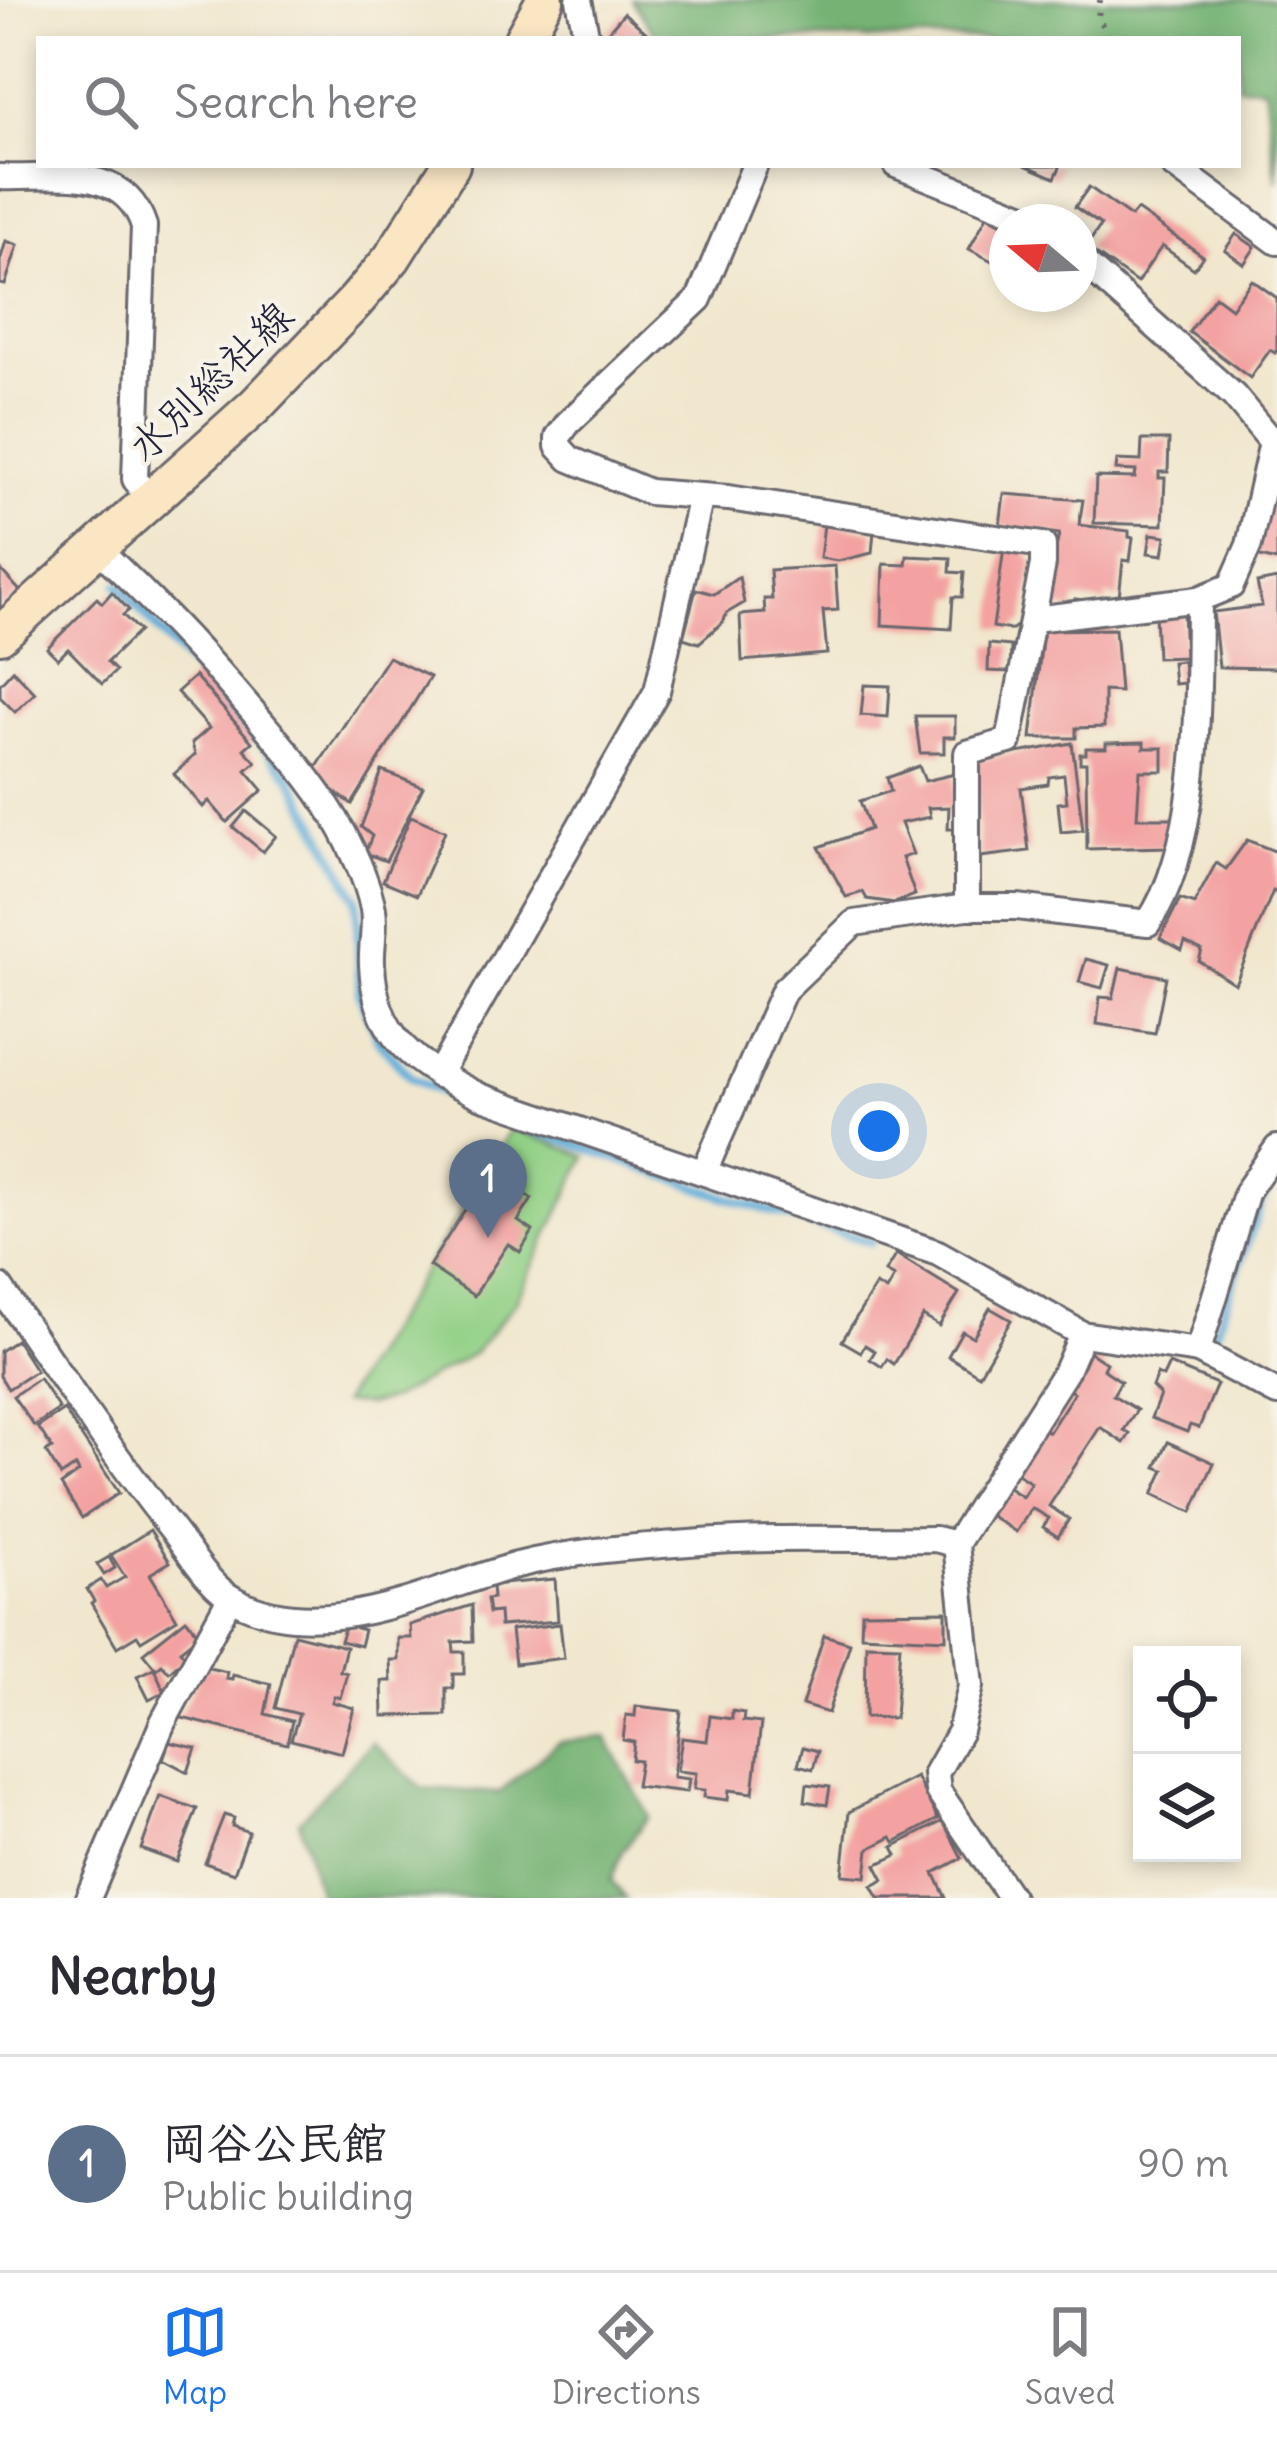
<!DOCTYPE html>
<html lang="en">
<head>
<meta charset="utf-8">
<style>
  :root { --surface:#fff; --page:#f7f7f7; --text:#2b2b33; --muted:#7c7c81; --line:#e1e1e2; --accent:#1a73e8 }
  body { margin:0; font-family:Delius,"Klee One",sans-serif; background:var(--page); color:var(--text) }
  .controls { position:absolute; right:36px; bottom:36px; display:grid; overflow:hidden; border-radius:0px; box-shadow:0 6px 18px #0003 }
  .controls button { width:108px; height:108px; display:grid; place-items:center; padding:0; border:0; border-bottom:3px solid var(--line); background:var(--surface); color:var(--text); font:60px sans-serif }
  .compass { position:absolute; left:989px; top:204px; width:108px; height:108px; border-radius:50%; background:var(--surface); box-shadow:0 6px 18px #0003; rotate:289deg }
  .you { position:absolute; left:879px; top:1131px; width:42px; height:42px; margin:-30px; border:9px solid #fff; border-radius:50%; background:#1a73e8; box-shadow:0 0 0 18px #1a73e833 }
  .badge { display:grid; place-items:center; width:78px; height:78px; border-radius:50%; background:var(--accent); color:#fff; font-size:39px; font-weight:700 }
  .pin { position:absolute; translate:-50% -99px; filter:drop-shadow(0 3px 6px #0008) }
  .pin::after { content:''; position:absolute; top:63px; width:42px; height:36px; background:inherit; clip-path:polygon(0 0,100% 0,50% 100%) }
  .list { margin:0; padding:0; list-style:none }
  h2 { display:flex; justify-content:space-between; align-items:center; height:156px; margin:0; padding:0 48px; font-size:51px }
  h2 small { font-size:39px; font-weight:400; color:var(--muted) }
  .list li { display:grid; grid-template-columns:78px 1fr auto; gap:36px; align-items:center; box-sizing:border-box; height:216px; padding:0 48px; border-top:3px solid var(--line) }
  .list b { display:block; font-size:45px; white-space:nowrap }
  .list p { margin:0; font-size:39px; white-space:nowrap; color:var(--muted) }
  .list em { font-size:39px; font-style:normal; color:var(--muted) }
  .icon { flex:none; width:66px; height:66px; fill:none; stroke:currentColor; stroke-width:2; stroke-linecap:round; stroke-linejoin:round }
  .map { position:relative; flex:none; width:1277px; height:1898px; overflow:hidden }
  .search { position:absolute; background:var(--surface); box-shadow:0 6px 18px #0003; left:36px; right:36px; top:36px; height:132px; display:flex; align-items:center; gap:30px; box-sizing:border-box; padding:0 42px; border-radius:0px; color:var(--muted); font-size:45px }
  .sheet { height:372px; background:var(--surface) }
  nav { display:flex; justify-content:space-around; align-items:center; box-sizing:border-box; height:168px; border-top:3px solid var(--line); background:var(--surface); font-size:33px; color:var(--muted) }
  nav a { display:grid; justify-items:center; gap:6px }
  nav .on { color:var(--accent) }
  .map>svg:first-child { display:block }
  .green { fill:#92d086; stroke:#5a7960; stroke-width:3 }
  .forest { fill:#75b273; stroke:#4c6a57; stroke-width:3 }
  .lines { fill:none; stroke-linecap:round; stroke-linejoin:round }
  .stream { stroke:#60add9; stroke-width:9 }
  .building { fill:#f3a2a1 }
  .minor-casing { stroke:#6a676e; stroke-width:30 }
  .secondary-casing { stroke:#6a676e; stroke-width:42 }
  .path { stroke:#6a676e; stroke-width:6; stroke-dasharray:3 9; stroke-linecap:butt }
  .minor { stroke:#fff; stroke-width:24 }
  .secondary { stroke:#fbe6c4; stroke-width:36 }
  .labels { text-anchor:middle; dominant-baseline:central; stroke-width:9; stroke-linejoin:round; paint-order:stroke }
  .street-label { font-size:42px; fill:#22223b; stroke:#f7f3e8 }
</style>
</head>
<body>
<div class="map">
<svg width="1277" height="1898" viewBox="0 0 1277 1898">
  <rect width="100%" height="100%" fill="#f7f3e8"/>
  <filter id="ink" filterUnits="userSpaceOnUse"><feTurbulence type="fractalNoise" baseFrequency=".00833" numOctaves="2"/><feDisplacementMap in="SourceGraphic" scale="24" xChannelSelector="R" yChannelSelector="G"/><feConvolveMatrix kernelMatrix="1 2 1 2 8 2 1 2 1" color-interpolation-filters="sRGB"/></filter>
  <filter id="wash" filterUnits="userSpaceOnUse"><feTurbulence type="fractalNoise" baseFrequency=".004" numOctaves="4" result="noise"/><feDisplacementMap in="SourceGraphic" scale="48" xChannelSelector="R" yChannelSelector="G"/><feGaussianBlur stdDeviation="2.7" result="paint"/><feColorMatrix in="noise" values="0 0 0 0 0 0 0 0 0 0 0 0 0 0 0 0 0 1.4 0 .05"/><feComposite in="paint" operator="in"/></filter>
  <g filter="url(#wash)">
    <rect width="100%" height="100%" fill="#f1e7ce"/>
    <!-- green -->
    <polygon class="green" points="512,1128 586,1156 515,1303 474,1353 392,1399 366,1405 342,1403"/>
    <!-- forest -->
    <g class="forest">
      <polygon points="632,0 1277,0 1277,182 1264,87 1238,86 1238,39 658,39"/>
      <polygon points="606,1737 649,1816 622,1851 611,1881 626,1898 320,1898 299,1821 372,1742 422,1788 499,1793 558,1742"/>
    </g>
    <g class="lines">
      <!-- stream -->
      <g class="stream">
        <polyline points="118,585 290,776 357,899 360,995 378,1040 410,1077 467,1106 737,1201 871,1242"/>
        <polyline points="1211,1345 1269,1180 1277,1171"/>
      </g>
    </g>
    <g id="blocks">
      <!-- building -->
      <g class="building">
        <polygon points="624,13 649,35 646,39 611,39 606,34"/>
        <polygon points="1025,165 1061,165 1055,178"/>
        <polygon points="1089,187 1131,217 1137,210 1203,256 1194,269 1162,246 1137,283 1086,247 1101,225 1075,207"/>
        <polygon points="987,216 1007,227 1007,253 999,248 992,261 969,249"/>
        <polygon points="1236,234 1255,247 1244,264 1225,250"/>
        <polygon points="6,241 18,245 5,285 0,284 0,261"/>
        <polygon points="1252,280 1277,298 1277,350 1275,353 1270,350 1250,378 1189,332 1215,296 1231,308"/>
        <polygon points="1142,440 1169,440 1168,472 1159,472 1159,478 1165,478 1163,525 1094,523 1096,477 1135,478 1136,471 1116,470 1117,460 1141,461"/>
        <polygon points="1277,463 1277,561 1256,556"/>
        <polygon points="1004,494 1083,500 1079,525 1129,531 1129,537 1133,538 1130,561 1123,560 1119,598 1106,596 1106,603 1075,599 1073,610 1045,606 1053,543 1057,544 1059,534 1000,526"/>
        <polygon points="824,524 874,531 872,553 838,561 820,558"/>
        <polygon points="1151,534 1166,536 1163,555 1148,553"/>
        <polygon points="1004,548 1026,551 1033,562 1024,621 1011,630 993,627"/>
        <polygon points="907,556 951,558 950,572 964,573 962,597 953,597 951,629 882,625 884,564 906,565"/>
        <polygon points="835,566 838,610 823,611 827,654 742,661 740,615 765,613 764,599 772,599 770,570"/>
        <polygon points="0,569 20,591 0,611"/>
        <polygon points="739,577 744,603 727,613 723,622 699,643 683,638 696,589 714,594"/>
        <polygon points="1277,579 1277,668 1219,667 1213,612 1262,606 1257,583"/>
        <polygon points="112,592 129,610 123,615 139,631 107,662 116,671 102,684 68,649 58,659 47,648 97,598 102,603"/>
        <polygon points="1183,612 1185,657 1157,658 1155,614"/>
        <polygon points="1115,629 1120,692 1104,691 1104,727 1076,728 1076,738 1031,738 1043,630"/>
        <polygon points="989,644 1011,646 1010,672 988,671"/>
        <polygon points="388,657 430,677 352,804 311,776"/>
        <polygon points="1183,661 1185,683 1174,684 1172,662"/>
        <polygon points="13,670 35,693 15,712 0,697 0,684"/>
        <polygon points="195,676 252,742 244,749 256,762 246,770 263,790 227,822 209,801 203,807 174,774 195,755 192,743 209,728 177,692"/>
        <polygon points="864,685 890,686 888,717 861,715"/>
        <polygon points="915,716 955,716 955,737 944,737 944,753 920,753"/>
        <polygon points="1144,742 1144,748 1163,748 1163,771 1140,771 1137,818 1173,818 1173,841 1168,841 1169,847 1087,849 1086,763 1080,763 1080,754 1086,754 1086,748 1106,748 1106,743"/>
        <polygon points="1072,743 1083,830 1061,832 1058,803 1067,802 1064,775 1049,777 1048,784 1021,788 1029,851 980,857 974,761"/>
        <polygon points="919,766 925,781 955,774 956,829 948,829 949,807 928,808 930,817 901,823 913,854 902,858 915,895 895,903 867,899 863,892 846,897 819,847 870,829 860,801 891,791 887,778"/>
        <polygon points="382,771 423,787 386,861 365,853 372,836 361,827"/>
        <polygon points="246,811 276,836 263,852 233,827"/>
        <polygon points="411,816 445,831 417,895 383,881"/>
        <polygon points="1247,840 1277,852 1277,893 1273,891 1235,984 1199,961 1202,950 1185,942 1182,950 1160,938 1180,899 1194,904 1216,863 1226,869"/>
        <polygon points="1086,959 1109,965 1102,988 1079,982"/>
        <polygon points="1120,968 1166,977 1155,1033 1097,1024 1100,997 1113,998"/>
        <polygon points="489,1172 532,1199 518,1221 533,1231 520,1252 508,1244 474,1296 429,1266"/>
        <polygon points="896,1254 959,1293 939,1326 923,1316 894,1364 887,1359 882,1367 870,1359 875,1351 865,1345 861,1352 842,1341 876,1285 886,1291 894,1277 885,1272"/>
        <polygon points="990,1308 1011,1320 979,1375 948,1356 962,1331 973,1337"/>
        <polygon points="16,1340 36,1371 8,1389 0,1376 0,1351"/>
        <polygon points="1088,1351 1106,1363 1103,1369 1121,1381 1113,1395 1137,1410 1124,1430 1130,1434 1124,1443 1100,1427 1049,1506 1069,1519 1058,1537 1043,1527 1049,1518 1032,1508 1016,1532 985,1512 1002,1484 1022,1497 1031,1483 1011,1470 1039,1426 1049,1432 1074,1393 1065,1387"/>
        <polygon points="1169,1364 1217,1384 1199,1428 1190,1425 1187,1432 1151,1418 1160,1395 1152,1387 1157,1374 1163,1377"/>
        <polygon points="39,1378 59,1409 34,1426 13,1396"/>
        <polygon points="64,1410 119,1493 82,1518 61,1485 79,1472 76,1466 61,1476 46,1452 52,1448 38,1427"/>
        <polygon points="1168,1442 1214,1463 1192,1512 1153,1494 1164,1470 1156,1467"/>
        <polygon points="150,1530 170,1562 150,1574 177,1619 141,1641 137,1635 117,1647 91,1603 94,1601 87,1589 101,1580 106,1588 125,1577 111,1555"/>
        <polygon points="109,1557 115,1568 104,1575 97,1564"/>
        <polygon points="555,1579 558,1621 500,1626 499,1612 489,1613 487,1599 493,1598 492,1585"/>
        <polygon points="472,1605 473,1641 453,1642 454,1652 464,1652 464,1674 453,1674 453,1688 446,1688 446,1715 383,1716 382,1681 391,1681 390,1660 398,1660 398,1638 411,1638 410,1625"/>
        <polygon points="946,1611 946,1639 861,1635 862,1612"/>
        <polygon points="186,1619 199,1635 180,1650 186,1657 169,1672 162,1664 156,1669 143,1653"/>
        <polygon points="560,1624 564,1658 515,1664 511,1630"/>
        <polygon points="345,1625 364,1630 360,1646 340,1641"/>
        <polygon points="294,1634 346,1647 340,1671 347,1673 340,1698 334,1696 332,1702 354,1708 342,1753 291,1740 299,1714 275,1708"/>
        <polygon points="824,1635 850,1643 828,1713 802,1705"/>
        <polygon points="866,1644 900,1645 895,1718 865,1717"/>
        <polygon points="204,1667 227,1672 226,1678 232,1679 233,1675 271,1684 265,1714 292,1721 287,1744 178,1717"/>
        <polygon points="154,1668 165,1692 149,1700 137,1676"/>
        <polygon points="636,1706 681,1711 673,1777 689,1779 687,1792 636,1786 640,1761 632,1760 634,1742 623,1740 626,1715 635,1716"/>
        <polygon points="732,1711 744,1713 743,1721 761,1723 753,1793 729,1790 728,1800 704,1797 705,1790 694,1789 696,1773 677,1771 682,1738 707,1741 710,1716 732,1719"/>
        <polygon points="169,1742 196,1748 188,1772 163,1759"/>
        <polygon points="803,1747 818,1751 813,1769 798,1765"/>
        <polygon points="916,1777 938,1819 895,1842 892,1837 869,1849 866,1877 842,1875 849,1812"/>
        <polygon points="807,1784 830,1787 827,1805 805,1801"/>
        <polygon points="160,1796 197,1809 177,1862 141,1849"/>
        <polygon points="224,1815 234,1818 232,1826 249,1832 234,1873 205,1863"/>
        <polygon points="943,1821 962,1858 934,1873 946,1898 879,1898 872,1886 884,1880 876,1865 897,1855 893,1847"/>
      </g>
    </g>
  </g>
  <g filter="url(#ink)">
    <use href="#blocks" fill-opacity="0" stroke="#6a676e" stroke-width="3"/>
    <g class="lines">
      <!-- minor casing -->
      <g class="minor-casing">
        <g id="minor">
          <polyline points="579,0 587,39"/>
          <polyline points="896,165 1039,222"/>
          <polyline points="1173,165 1277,242"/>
          <path d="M0,177C55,179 124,163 144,226L135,479L148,501"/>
          <path d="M97,548C154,601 205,655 255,714C286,751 320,789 343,832C355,855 368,883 373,909C376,927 371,945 372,964C375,1040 417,1065 480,1096L938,1253L1082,1334L1198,1351L1247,1191L1277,1148"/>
          <polyline points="1034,619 1199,599"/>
          <path d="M967,907H1017L1148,923C1202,843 1198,694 1199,599L1231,586L1249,545L1272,442L1234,396L1079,258"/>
          <polyline points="438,1075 657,691 701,496"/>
          <polyline points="704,1172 784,990 854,923 967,907 967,753 1009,741 1043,564 1043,545 728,498 649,492 570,459 558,446 558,437 568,423 699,299 755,165"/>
          <path d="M0,1287C56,1370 112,1453 174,1532C191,1554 210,1587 235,1600C323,1647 430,1589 517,1565C571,1551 633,1547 689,1543C770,1536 854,1540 935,1539L956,1544"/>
          <polyline points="1198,1351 1277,1393"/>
          <polyline points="88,1898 163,1722 230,1598"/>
          <polyline points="1011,1898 938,1791 936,1773 960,1731 971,1686 956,1544 1066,1371 1082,1334"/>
        </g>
      </g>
      <!-- secondary casing -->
      <g class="secondary-casing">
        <g id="secondary">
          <polyline points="523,39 545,0"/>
          <polyline points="0,635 255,406 355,302 392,258 451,165"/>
        </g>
      </g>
      <!-- path -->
      <polyline class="path" points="1100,0 1098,17 1109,39"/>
      <!-- minor -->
      <use href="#minor" class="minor"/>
      <!-- secondary -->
      <use href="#secondary" class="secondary"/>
    </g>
  </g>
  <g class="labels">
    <!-- street labels -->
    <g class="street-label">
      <text transform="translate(210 381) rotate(-44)">水別総社線</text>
    </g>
  </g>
</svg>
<div class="controls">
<button><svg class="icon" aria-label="locate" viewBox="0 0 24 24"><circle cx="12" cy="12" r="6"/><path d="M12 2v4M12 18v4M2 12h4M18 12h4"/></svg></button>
<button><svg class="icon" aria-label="layers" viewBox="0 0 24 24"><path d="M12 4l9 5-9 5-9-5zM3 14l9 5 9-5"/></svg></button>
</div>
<svg class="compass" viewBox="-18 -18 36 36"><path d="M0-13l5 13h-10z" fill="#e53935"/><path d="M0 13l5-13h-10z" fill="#7c7c81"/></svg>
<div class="you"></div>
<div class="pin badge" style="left:488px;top:1238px;background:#5c6f8a">1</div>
<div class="search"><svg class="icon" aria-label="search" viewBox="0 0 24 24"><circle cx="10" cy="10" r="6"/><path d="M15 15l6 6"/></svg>Search here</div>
</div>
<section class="sheet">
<h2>Nearby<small></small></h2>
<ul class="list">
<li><span class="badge" style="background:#5c6f8a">1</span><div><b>岡谷公民館</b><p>Public building</p></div><em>90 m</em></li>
</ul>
</section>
<nav>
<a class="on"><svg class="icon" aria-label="map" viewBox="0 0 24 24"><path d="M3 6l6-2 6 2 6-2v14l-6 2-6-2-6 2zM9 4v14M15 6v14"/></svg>Map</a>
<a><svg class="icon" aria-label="directions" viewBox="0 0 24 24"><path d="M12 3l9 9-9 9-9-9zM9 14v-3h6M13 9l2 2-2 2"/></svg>Directions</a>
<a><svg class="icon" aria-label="saved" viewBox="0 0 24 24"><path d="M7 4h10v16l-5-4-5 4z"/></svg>Saved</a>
</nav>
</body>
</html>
